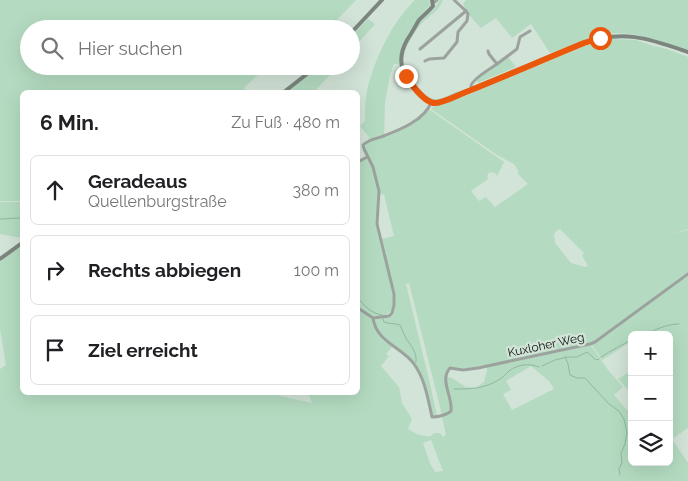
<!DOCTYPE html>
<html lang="de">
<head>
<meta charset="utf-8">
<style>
  :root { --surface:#fff; --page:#f6f6f6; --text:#202124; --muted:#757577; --line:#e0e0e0 }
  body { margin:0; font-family:Raleway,sans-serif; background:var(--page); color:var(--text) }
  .controls { position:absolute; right:15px; bottom:15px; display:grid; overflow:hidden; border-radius:8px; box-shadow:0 5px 20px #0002 }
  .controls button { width:45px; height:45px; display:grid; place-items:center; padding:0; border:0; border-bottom:1px solid var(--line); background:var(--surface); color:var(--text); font:25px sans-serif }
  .stop { position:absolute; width:15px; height:15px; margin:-11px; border:4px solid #ea580c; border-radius:50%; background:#fff }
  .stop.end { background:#ea580c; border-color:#fff; box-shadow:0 1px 5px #0008 }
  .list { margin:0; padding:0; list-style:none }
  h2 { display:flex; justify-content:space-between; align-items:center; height:65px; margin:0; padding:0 20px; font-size:21px }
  h2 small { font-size:16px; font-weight:400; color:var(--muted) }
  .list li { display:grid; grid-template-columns:32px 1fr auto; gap:15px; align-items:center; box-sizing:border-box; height:70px; margin:0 10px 10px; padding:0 10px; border:1px solid var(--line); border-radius:8px }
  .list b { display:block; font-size:19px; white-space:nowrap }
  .list p { margin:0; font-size:16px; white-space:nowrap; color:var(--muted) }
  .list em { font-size:16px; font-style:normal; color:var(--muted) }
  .icon { flex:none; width:28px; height:28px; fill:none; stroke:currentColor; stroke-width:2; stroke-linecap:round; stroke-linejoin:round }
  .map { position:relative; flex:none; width:688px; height:481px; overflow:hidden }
  .search { position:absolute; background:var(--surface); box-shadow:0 5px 20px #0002; left:20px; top:20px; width:340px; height:55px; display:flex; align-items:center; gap:12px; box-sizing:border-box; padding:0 18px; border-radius:28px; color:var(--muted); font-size:19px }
  .panel { position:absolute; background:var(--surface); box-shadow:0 5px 20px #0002; left:20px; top:90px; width:340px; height:305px; border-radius:8px }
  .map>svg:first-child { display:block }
  .green { fill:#b4dbc1; fill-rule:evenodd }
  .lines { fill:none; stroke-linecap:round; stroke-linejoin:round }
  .stream { stroke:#91b89e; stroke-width:1 }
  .street { stroke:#9ca39e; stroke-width:3 }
  .secondary { stroke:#7c867f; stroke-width:4 }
  .route { stroke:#ea580c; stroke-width:6 }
  .labels { text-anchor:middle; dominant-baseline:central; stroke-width:4.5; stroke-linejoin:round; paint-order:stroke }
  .street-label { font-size:12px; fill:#0e1410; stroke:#d2e3d7 }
</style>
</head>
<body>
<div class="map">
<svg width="688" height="481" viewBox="0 0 688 481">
  <rect width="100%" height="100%" fill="#d2e3d7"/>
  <!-- green -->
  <g class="green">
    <polygon points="0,0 356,0 337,20 338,26 340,29 29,29 29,66 267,66 244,88 246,92 22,92 22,201 0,201"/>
    <path d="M415,0H429L430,5C416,22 395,44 401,68L398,64H394L390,75L385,103L384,137L389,136L400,130L415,123L430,110L504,162L497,176L495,173L490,172C487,174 487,176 488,179L471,191L479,201L486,197L495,207L528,184L518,174V170L514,164L497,155L431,109L434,106L458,99L585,46L612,39L636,40L654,46L667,49L688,57V229L671,234L688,230V274L595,342L590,344L608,370L623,387L614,395L627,410L632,406V462H669V335H632V347L629,343L602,360L592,345L602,339L651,302L688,276V428L672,439L688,463V481H0V369L6,365L0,329V262L22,244V392H275L281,396L312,403L308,393L358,392V310L371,318L375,329L382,339L392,347L386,354L389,356L381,366L399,387L402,403L412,419L408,429C416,434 422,437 431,436L434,433H440L443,437L446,435L439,403L409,283L406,284L431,388L437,416L432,415C428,397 425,380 415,364C404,348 374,342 375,319L389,317L393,313L395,302L393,286L391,287C394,300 397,314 380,316C378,316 374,317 372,316C367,315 362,311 358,308V175L359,174L358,172V163L367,159L372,167L378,191L376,226L383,255L386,254L382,239L394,236L384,194L381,195L374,167L366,153L365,147L369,137L360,126L365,121C365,111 365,100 367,91C374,60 392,22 415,0ZM560,229L584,253L582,255L588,266L585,267L571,263L555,243L554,235L556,231ZM531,366L549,381L554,389L512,410L503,394L511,390L506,381ZM487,367V371L484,382L476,388L466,387L452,378L445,377V373L447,369ZM431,440L443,471L435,472L430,463L423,443Z"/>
    <path d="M440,0H443C438,12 431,14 423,22C416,29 403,50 403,60C404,71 424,100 436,99C443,99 451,94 457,91L458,93C439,101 433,106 418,88C402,71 398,61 409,40C413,33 417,26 422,20C425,16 430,13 433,10C436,7 437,3 440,0Z"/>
    <path d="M466,0H688V51C665,44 641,33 617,33C594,34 571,46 550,53L531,24L512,38L496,18L481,28L469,15L463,4Z"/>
    <polygon points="368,19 375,24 351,51 351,36"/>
    <polygon points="508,57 516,67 478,83 476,79"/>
    <polygon points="319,66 338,66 314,92 287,92"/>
    <polygon points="0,202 22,202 22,238 0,234"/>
    <polygon points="632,370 632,394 618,379"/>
  </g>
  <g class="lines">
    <!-- stream -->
    <g class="stream">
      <polyline points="0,219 22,218"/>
      <path d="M358,298C363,305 372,314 382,315"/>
      <path d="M383,319L384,322C389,324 394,323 400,325C402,330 404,334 406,338C411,346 417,352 416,362"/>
      <path d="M637,335C642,333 645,333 650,332C660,328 668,324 679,324"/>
      <polyline points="565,357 568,364 570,375 577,378 585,378 609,404 619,411 624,419 627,432 625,444 621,453 622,463 619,469 620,475"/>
      <path d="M601,357C611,350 622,346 632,339"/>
      <polyline points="542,366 555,360 567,357 577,357 587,352 596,360 599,359"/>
      <path d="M454,389C470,389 485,389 500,379C503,377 506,374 509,371C518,364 529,363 539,367"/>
    </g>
    <!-- street -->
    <g class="street">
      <polyline points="433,3 437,0"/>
      <polyline points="420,49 466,11"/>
      <polyline points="488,51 489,54 497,64 517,49 520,37 530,31"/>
      <polyline points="425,61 429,59 444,58 457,42 458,32 467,21 468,14 466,11 454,0"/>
      <path d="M472,90C472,88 471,87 471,86C471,80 491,68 497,64"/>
      <polyline points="358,162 367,157"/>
      <polyline points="358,308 373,318"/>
      <path d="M373,318C376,342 402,347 414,364C425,379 428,399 432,417C438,417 447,415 451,411C453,397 439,380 450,368L463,370L478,368L590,344L595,342L688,274"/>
      <path d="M373,318L389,316L392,313L394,305V294L377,224L379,191L373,167L364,149L363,145C368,140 374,139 381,137C397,131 426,120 431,102"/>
    </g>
    <!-- secondary -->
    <g class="secondary">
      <path d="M432,0L433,6C429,11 424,15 419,20C415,27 411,34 407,40C395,62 403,76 419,92C426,100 432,104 443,101L584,43C624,29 650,39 688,52"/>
      <polyline points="351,33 382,0"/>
      <polyline points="284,92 317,66"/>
      <polyline points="0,259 22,243"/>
    </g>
  </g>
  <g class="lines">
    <!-- route -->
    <path class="route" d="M406,76C412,85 422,100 433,103C441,104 458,95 466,92C506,76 545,59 584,43L600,38"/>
  </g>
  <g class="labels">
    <!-- street labels -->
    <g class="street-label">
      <text transform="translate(546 345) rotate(-12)">Kuxloher Weg</text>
    </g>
  </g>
</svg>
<div class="controls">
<button>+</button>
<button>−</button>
<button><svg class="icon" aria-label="layers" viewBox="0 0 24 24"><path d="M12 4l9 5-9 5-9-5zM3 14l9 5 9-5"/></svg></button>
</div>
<div class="stop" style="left:600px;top:38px"></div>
<div class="stop end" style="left:406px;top:76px"></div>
<div class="search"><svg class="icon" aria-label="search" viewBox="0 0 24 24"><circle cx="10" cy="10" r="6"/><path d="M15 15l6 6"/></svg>Hier suchen</div>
<section class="panel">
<h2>6 Min.<small>Zu Fuß · 480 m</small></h2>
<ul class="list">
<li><svg class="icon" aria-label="ahead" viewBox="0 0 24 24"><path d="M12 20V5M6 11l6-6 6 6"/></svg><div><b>Geradeaus</b><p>Quellenburgstraße</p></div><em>380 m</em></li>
<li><svg class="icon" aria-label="right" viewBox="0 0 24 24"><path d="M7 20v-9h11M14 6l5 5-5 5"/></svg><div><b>Rechts abbiegen</b></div><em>100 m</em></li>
<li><svg class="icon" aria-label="arrive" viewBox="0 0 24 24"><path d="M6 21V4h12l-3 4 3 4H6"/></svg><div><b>Ziel erreicht</b></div></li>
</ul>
</section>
</div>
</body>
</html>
